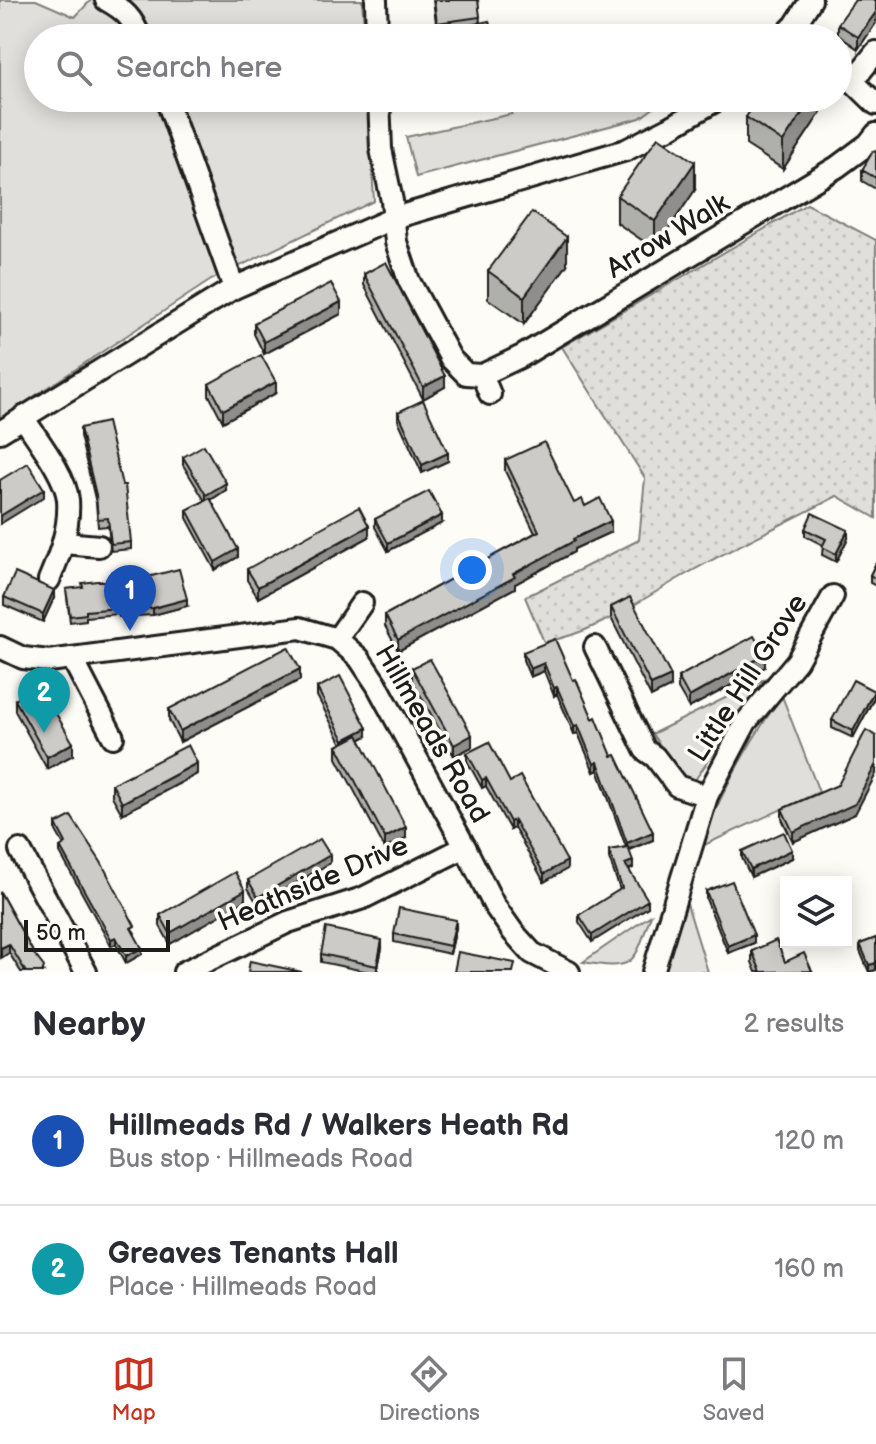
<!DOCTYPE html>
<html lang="en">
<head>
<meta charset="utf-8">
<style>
  :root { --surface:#fff; --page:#f2f2f3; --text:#2b2b33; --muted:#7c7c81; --line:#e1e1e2; --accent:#c8321e }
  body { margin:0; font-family:"Balsamiq Sans",sans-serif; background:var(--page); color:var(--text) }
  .controls { position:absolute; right:24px; bottom:24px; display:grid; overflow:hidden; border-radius:0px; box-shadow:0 4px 20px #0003 }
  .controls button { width:72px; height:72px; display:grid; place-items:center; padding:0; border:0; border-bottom:2px solid var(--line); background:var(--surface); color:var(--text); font:40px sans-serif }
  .scale { position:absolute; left:24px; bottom:20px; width:146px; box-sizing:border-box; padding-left:8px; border:4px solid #1c1c1c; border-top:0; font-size:22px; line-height:28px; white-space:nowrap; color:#1c1c1c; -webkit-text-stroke:6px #fdfcf7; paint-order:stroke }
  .you { position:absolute; left:472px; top:570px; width:28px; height:28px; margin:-20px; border:6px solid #fff; border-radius:50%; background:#1a73e8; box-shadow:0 0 0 12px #1a73e833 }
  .badge { display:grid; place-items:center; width:52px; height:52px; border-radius:50%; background:var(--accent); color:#fff; font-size:26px; font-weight:700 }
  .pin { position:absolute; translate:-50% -66px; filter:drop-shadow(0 2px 4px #0008) }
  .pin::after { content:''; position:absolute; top:42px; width:28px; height:24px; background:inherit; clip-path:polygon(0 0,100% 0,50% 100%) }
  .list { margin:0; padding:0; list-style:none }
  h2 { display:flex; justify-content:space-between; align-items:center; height:104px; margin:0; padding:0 32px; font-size:34px }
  h2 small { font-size:26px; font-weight:400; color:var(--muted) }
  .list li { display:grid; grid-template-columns:52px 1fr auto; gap:24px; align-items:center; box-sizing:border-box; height:128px; padding:0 32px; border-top:2px solid var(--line) }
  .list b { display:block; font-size:30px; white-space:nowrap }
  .list p { margin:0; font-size:26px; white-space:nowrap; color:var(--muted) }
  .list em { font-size:26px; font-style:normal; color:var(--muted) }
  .icon { flex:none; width:44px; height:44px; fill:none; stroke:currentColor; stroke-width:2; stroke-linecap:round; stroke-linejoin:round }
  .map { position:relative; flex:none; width:876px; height:972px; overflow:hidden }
  .search { position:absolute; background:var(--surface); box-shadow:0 4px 20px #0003; left:24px; right:24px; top:24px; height:88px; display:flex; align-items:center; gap:20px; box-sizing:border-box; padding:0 28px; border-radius:44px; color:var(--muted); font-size:30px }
  .sheet { height:360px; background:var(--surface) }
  nav { display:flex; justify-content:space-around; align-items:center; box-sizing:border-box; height:112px; border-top:2px solid var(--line); background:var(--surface); font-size:22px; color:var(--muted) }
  nav a { display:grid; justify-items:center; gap:4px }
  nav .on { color:var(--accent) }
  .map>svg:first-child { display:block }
  .grass { fill:#e0dfdb; stroke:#7e7e7c; stroke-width:2 }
  .park { fill:url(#park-dots); stroke:#7e7e7c; stroke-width:2 }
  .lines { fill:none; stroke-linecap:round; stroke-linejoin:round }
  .minor-casing { stroke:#1c1c1c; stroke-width:26 }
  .minor { stroke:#fdfcf7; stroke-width:20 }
  .wall { fill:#afafac; stroke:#1c1c1c; stroke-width:2 }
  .shaded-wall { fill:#8f8e8c; stroke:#1c1c1c; stroke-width:2 }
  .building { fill:#cccbc8; stroke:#1c1c1c; stroke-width:2 }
  .labels { text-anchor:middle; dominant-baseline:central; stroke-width:7; stroke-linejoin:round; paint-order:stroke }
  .street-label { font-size:28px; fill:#1c1c1c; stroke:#fdfcf7 }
</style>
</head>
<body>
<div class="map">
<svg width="876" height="972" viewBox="0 0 876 972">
  <defs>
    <pattern id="park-dots" width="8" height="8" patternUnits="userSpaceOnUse" patternTransform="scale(2)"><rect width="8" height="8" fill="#e0dfdb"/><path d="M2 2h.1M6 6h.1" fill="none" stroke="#c0bfbb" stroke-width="1.8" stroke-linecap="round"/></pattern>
  </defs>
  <rect width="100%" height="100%" fill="#fdfcf7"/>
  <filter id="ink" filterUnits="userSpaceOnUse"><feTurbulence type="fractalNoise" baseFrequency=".0125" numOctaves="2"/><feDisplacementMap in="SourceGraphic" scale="16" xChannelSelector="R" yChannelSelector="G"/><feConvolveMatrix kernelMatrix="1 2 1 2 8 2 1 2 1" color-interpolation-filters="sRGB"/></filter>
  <g filter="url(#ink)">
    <!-- grass -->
    <g class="grass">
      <polygon points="0,0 36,0 75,17 91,0 362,0 365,38 38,38 38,98 368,98 374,201 211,280 0,419"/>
      <polygon points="513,98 667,98 640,118 416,177 406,137 512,114"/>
      <polygon points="764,679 693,783 683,778 652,734"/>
      <path d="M782,696L819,792L700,847C721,792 747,744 782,696Z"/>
      <polygon points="687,904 708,972 662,972"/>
      <path d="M651,915C634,961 638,972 583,962Z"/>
    </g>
    <!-- park -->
    <path class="park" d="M807,204L876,240V518L837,496C786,523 733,547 683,576C637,602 596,633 544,642L525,597L639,540L645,478L562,347Z"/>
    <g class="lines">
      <!-- minor casing -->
      <g class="minor-casing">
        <g id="minor">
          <path d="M106,0C124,10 133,18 140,38"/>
          <polyline points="376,0 377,38"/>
          <polyline points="782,38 795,25 811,0"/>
          <polyline points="838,67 876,104"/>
          <polyline points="853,81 876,52"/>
          <polyline points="166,98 234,288"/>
          <polyline points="379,98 381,149 392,201 396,242 409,281 451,359 466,374 482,375 490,394"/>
          <polyline points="482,375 522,356 837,167 868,144 876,134"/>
          <path d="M23,417C36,438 66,475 68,500C70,528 60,554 49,580"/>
          <polyline points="0,432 234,288 394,218 626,150 669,128 720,98"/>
          <polyline points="64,543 99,546"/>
          <polyline points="337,639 362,603"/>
          <polyline points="0,647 23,658 49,661 300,628 337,639 359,658 377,685 465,847 494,905 513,932 532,953 569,972"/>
          <polyline points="595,647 645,750 655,757 677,786 707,796"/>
          <polyline points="72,658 113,737"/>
          <polyline points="20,850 86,972"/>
          <polyline points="184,972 288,922 363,898 465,847"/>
          <polyline points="653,972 707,796 746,722 797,661 833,596"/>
        </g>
      </g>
      <!-- minor -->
      <use href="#minor" class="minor"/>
    </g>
    <!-- wall -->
    <g class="wall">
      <polygon points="433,0 478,0 480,23 493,38 471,38 470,26 437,30"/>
      <polygon points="876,0 876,23 858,49 838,35 838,24"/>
      <polygon points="821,98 821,112 783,169 746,145 746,117"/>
      <polygon points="876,152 876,189 862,181 862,170"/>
      <polygon points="695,190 655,249 617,223 617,196"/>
      <polygon points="567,265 524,324 488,299 488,271"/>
      <polygon points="364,274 445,387 423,399 364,285"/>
      <polygon points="341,314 264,354 254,334 254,323"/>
      <polygon points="209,384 276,393 223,422 209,395"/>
      <polygon points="398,412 448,461 422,473 398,420"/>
      <polygon points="80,428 131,542 131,549 111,551 108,526 98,527 96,503 80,436"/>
      <polygon points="183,457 226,490 211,500 238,557 215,570 187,518 187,510 205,501 183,465"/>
      <polygon points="505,460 574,503 585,506 611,532 574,549 574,552 515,584 515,588 398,651 385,626 385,615 535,533 505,471"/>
      <polygon points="375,519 442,523 388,551 375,527"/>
      <polygon points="805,529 848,538 836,562 822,555 823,545 805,536"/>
      <polygon points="369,537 258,598 247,580 247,569"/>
      <polygon points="876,563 876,586 870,583 870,575"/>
      <polygon points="116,585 187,606 153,615 119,617 118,614 86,617 86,620 70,622 66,589"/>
      <polygon points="4,597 54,598 43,622 4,605"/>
      <polygon points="611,607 671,687 651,697 611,618"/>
      <polygon points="523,652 573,680 612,756 653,840 629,850 633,868 629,870 648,907 592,942 579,922 579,915 620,890 609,858 609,850 626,847 598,770 594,772 578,733 574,734 557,694 554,696 544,671 530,677 523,660"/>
      <polygon points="765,667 689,708 678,689 678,677"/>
      <polygon points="412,668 472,747 454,756 412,680"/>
      <polygon points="300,680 180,742 169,720 169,709"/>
      <polygon points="317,688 367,736 360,740 406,838 385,849 337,758 337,746 342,744 317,696"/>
      <polygon points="874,698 853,738 832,728 832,720"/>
      <polygon points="15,700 73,755 47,769 15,711"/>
      <polygon points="467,753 510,782 567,869 544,882 514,827 510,830 486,786 482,788 467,761"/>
      <polygon points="197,774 122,814 112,796 112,784"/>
      <polygon points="838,785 855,814 793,842 782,819 782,809"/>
      <polygon points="56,824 135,933 134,934 142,954 126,963 116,944 111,946 60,853 60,847 64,845 56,831"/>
      <polygon points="742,851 792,858 751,877 742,858"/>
      <polygon points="330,863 258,905 248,888 248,880"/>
      <polygon points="706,891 754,943 728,953 706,899"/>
      <polygon points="0,892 44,972 21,972 9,953 1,958 0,955"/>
      <polygon points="245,901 170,944 160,926 160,915"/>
      <polygon points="456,928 450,954 394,942 394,934"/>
      <polygon points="876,938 876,970 869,972 860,951 860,944"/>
      <polygon points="382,948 377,972 369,972 321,962 321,954"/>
      <polygon points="752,951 785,962 812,972 756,972 752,962"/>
    </g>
    <!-- shaded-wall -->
    <g class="shaded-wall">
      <polygon points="876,12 876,23 858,49 858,37"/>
      <polygon points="812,98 821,98 821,112 783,169 783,142"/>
      <polygon points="695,162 695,190 655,249 655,221"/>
      <polygon points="567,237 567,265 524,324 524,297"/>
      <polygon points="341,302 341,314 264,354 264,342"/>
      <polygon points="445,376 445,387 423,399 423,387"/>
      <polygon points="276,382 276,393 223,422 223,410"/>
      <polygon points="448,453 448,461 422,473 422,465"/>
      <polygon points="226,483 226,490 206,503 206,495"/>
      <polygon points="44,489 44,497 0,524 0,516"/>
      <polygon points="442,515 442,523 388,551 388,543"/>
      <polygon points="611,521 611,532 574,549 574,552 515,584 515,588 398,651 398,640 573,539"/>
      <polygon points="369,526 369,537 258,598 258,587"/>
      <polygon points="848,530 848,538 836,562 836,554"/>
      <polygon points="238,549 238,557 215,570 215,562"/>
      <polygon points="54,590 54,598 43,622 43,614"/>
      <polygon points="187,599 187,606 153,615 153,608"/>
      <polygon points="765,655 765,667 689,708 689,697"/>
      <polygon points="544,663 544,671 530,677 530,669"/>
      <polygon points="300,669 300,680 180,742 180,731"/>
      <polygon points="671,676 671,687 651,697 651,685"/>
      <polygon points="557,687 557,694 554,696 554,688"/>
      <polygon points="874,691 874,698 853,738 853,731"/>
      <polygon points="578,725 578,733 574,734 574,726"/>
      <polygon points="367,728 367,736 344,748 344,740"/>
      <polygon points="472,735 472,747 454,756 454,745"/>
      <polygon points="73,743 73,755 47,769 47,757"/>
      <polygon points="598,762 598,770 594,772 594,764"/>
      <polygon points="197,763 197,774 122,814 122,803"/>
      <polygon points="876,764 876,774 855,814 793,842 793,832"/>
      <polygon points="486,778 486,786 482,788 482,780"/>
      <polygon points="514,820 514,827 510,830 510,822"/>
      <polygon points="406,827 406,838 385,849 385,838"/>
      <polygon points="653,832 653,840 627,850 627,843"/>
      <polygon points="792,850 792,858 751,877 751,869"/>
      <polygon points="330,855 330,863 258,905 258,897"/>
      <polygon points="567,861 567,869 544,882 544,874"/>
      <polygon points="633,861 633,868 625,871 625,864"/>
      <polygon points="245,890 245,901 170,944 170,933"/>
      <polygon points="648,900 648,907 592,942 592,935"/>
      <polygon points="456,920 456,928 450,954 450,946"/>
      <polygon points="754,935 754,943 728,953 728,946"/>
      <polygon points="116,937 116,944 111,946 111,939"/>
      <polygon points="382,940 382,948 377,972 377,966"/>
      <polygon points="9,944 9,953 1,958 1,948"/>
      <polygon points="142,948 142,954 126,963 126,956"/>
      <polygon points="876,963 876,970 869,972 869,965"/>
    </g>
    <!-- building -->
    <g class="building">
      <polygon points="434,0 478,0 480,17 437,23"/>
      <polygon points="855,0 876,0 876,12 858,37 838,24"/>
      <polygon points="489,21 493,38 473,38 470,25"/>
      <polygon points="759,98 812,98 783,142 746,117"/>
      <polygon points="658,137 695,162 655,221 617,196"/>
      <polygon points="873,151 876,152 876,178 862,170"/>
      <polygon points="532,212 567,237 524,297 488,271"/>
      <polygon points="386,262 445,376 423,387 364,274"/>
      <polygon points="331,283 341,302 264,342 254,323"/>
      <polygon points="261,355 276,382 223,410 209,384"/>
      <polygon points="423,400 448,453 422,465 398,412"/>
      <polygon points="107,422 122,485 125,485 131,542 111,544 108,518 98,519 96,495 80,428"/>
      <polygon points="544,442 574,503 582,499 585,506 600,498 611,521 573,539 574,541 513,574 515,577 398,640 385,615 539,531 505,460"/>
      <polygon points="204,445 226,483 206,495 183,457"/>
      <polygon points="28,463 44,489 0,516 0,480"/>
      <polygon points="429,491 442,515 388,543 375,519"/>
      <polygon points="210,498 238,549 215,562 187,510"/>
      <polygon points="359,507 369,526 258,587 247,569"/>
      <polygon points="812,513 848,530 836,554 822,547 826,539 805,529"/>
      <polygon points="876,563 876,579 870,575"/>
      <polygon points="179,569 187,599 153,608 119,610 118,608 86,611 86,614 70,616 66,589 83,587 82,583 97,581 116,581 116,585"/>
      <polygon points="15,573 54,590 43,614 4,597"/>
      <polygon points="630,597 671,676 651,685 611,607"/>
      <polygon points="754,636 765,655 689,697 678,677"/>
      <polygon points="555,639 573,680 576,679 593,719 596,717 612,756 616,755 653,832 627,843 598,762 594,764 578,725 574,726 557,687 554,688 544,663 530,669 523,652"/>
      <polygon points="288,647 300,669 180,731 169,709"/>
      <polygon points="430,659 472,735 454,745 412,668"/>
      <polygon points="340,676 367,728 344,740 317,688"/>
      <polygon points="853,680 874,691 853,731 832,720"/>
      <polygon points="40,686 73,743 47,757 15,700"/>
      <polygon points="866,730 876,736 876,764 855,804 793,832 782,809 838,785"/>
      <polygon points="358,735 406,827 385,838 337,746"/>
      <polygon points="489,742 510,782 520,776 567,861 544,874 514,820 510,822 486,778 482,780 467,753"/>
      <polygon points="188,745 197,763 122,803 112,784"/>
      <polygon points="71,816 101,862 135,926 131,928 142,948 126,956 116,937 111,939 60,847 66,843 56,824"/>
      <polygon points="784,832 792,850 751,869 742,851"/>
      <polygon points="320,839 330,855 258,897 248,880"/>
      <polygon points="628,847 633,861 625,864 648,900 592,935 579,915 622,888 609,850"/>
      <polygon points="235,872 245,890 170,933 160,915"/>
      <polygon points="732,881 754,935 728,946 706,891"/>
      <polygon points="0,892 34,954 44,967 42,972 26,972 9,944 1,948 0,946"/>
      <polygon points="399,908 456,920 450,946 394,934"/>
      <polygon points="326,928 382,940 377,966 321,954"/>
      <polygon points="876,938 876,963 869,965 860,944"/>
      <polygon points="776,940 785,962 804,953 812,971 761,972 752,951"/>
      <polygon points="458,952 515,963 513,972 454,972"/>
      <polygon points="250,961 302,972 248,972"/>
    </g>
  </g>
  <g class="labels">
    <!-- street labels -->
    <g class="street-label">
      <text transform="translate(668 236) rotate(-31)">Arrow Walk</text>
      <text transform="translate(748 678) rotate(-57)">Little Hill Grove</text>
      <text transform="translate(432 734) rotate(60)">Hillmeads Road</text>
      <text transform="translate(313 884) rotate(-23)">Heathside Drive</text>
    </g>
  </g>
</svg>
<div class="controls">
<button><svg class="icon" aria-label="layers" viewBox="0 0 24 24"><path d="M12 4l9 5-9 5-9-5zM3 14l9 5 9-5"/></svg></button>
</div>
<div class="scale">50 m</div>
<div class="you"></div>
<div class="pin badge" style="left:130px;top:631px;background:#1a4fb4">1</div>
<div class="pin badge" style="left:44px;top:733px;background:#0f9aa8">2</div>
<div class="search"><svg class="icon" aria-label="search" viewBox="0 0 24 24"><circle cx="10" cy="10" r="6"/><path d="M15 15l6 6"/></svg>Search here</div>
</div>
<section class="sheet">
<h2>Nearby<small>2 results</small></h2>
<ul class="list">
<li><span class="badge" style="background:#1a4fb4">1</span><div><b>Hillmeads Rd / Walkers Heath Rd</b><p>Bus stop · Hillmeads Road</p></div><em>120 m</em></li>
<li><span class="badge" style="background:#0f9aa8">2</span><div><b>Greaves Tenants Hall</b><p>Place · Hillmeads Road</p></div><em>160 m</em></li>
</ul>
</section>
<nav>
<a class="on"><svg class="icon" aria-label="map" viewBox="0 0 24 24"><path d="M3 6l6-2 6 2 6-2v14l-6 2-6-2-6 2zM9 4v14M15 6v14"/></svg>Map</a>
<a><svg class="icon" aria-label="directions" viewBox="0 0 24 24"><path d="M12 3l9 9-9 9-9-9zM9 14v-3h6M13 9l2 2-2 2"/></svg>Directions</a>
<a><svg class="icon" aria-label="saved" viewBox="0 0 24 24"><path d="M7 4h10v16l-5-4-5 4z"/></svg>Saved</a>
</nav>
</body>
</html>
